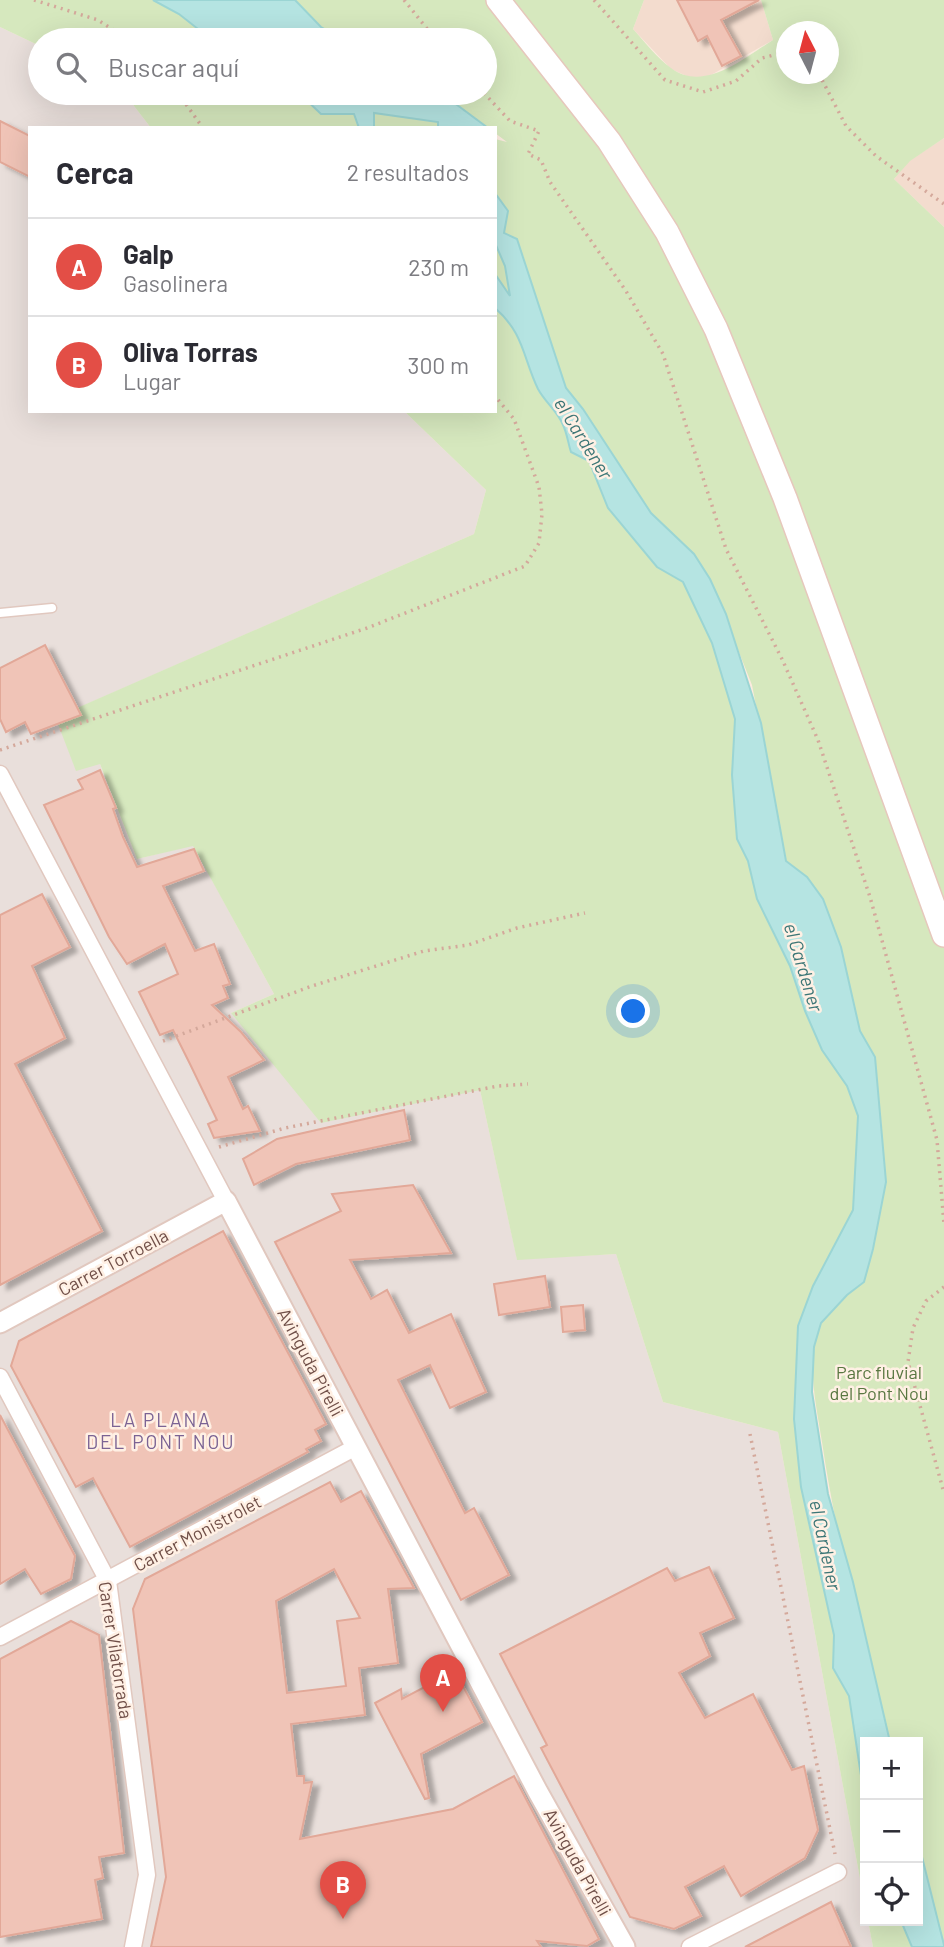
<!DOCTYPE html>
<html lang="es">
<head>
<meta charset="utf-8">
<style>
  :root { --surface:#fff; --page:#f2f2f3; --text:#2b2b33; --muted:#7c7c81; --line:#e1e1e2; --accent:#e34e46 }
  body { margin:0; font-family:Barlow,sans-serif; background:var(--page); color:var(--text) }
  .controls { position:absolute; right:21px; bottom:21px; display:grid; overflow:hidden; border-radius:0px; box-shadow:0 7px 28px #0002 }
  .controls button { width:63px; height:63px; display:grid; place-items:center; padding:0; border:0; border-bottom:2px solid var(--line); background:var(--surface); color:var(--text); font:35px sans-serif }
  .compass { position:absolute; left:776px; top:21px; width:63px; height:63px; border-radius:50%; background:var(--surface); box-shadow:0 7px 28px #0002; rotate:354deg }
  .you { position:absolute; left:634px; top:1012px; width:24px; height:24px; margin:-18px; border:5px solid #fff; border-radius:50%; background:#1a73e8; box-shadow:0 0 0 10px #1a73e833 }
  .badge { display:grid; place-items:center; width:46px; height:46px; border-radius:50%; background:var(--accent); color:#fff; font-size:23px; font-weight:700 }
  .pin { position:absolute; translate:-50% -58px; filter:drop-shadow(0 2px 4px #0008) }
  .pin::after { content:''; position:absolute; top:37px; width:24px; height:21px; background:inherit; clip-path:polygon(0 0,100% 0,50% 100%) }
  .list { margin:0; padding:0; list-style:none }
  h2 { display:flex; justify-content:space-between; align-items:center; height:91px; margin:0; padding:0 28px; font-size:30px }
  h2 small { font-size:23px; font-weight:400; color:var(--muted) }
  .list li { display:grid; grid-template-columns:46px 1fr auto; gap:21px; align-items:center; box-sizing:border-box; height:98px; padding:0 28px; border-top:2px solid var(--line) }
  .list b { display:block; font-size:26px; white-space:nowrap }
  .list p { margin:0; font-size:23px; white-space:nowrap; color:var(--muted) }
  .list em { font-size:23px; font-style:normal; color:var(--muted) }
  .icon { flex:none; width:38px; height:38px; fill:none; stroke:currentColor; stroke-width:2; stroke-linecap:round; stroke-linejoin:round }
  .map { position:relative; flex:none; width:944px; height:1947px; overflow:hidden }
  .search { position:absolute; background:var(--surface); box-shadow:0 7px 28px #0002; left:28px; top:28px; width:469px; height:77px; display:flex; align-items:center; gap:18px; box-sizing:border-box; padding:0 24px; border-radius:38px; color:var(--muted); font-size:26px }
  .panel { position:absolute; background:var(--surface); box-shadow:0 7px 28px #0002; left:28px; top:126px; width:469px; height:287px; border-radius:0px }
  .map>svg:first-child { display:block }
  .residential { fill:#f3dcce }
  .industrial { fill:#e9dfdb }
  .green { fill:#d6e8be; fill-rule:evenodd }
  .water { fill:#b5e4e2; stroke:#9bd5d4; stroke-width:2 }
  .building { fill:#f0c4b7; stroke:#e2a898; stroke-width:2; fill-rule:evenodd; filter:url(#shadow) }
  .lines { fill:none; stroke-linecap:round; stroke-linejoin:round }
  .service-casing { stroke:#e1c8bf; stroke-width:11 }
  .minor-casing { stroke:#e1c8bf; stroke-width:19 }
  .tertiary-casing { stroke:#e1c8bf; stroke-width:23 }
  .secondary-casing { stroke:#e6c8bc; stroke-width:26 }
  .path { stroke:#d4a89b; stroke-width:3.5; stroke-dasharray:2 5; stroke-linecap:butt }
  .service { stroke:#fff; stroke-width:8 }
  .minor { stroke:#fff; stroke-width:16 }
  .tertiary { stroke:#fff; stroke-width:19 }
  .secondary { stroke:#fff; stroke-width:23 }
  .labels { text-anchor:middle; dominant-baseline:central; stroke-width:5; stroke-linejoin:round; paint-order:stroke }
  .street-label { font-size:18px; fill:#704f48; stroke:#fff0e4 }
  .park-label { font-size:18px; fill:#597741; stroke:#fff0e4 }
  .water-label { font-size:19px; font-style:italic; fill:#3c7676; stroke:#fff0e4 }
  .neighbourhood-label { font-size:19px; letter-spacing:2px; fill:#7b6394; stroke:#fff0e4 }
</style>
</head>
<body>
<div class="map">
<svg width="944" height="1947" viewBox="0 0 944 1947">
  <defs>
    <filter id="shadow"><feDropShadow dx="7" dy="4.5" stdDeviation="2" flood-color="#0004"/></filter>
  </defs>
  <rect width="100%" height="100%" fill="#fbebdf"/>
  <!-- residential -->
  <g class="residential">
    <polygon points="644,0 761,0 773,40 711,75 693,79 671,69 633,29"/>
    <polygon points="944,138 944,227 894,179 909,161"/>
  </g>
  <!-- industrial -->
  <polygon class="industrial" points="0,27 40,46 40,93 124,93 151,128 30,128 30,411 404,411 486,490 474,534 78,708 137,859 193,845 274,994 231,1013 480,1090 517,1259 616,1254 663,1402 778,1432 865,1906 865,1921 868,1921 873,1947 0,1947"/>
  <!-- green -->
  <g class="green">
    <polygon points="0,0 153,0 179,14 212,40 40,40 40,46 0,27"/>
    <path d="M295,0H644L633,29C645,42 657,58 671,68C704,93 744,58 773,40L761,0H944V138L910,161L894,179L944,227V1945L918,1841V1742H890C863,1644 837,1543 822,1442C816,1403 806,1366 820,1327C826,1309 849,1293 864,1282L882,1131L875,1057L860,1031L841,947L823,899L807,877L786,861L752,685L710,579L694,554L651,513L583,409L566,388L531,288L523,255L504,233L508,211L495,193V139L507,142L495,133V128H488L441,93H485V40H344L321,27ZM786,32H828V74H786Z"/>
    <polygon points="124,93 299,93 321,114 354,114 359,128 151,128"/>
    <polygon points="373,113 438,122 438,128 374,128"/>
    <polygon points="495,243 505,266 510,298 495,274"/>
    <path d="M495,308C524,333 523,358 538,389C545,402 558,412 563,425C567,433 568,443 571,451L589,461L608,508L657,567L683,582L712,643L735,719L732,775L737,839L748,861L757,899L790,966L805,1011L822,1050L847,1086L858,1116L853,1210L798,1326L794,1419L801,1487L834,1635L833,1668L849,1696L865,1802V1906L778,1432L663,1402L616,1254L517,1260L480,1090L321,1123L231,1013L274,994L193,846L137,859L100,764L76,771L58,724L81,714L77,708L474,534L486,490L404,411H495Z"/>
    <polygon points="868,1921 901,1921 912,1947 873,1947"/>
  </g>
  <!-- water -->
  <g class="water">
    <polygon points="153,0 295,0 321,27 344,40 212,40 179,14"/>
    <polygon points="299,93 441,93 488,128 438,128 438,122 374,113 374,128 359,128 354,114 321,114"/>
    <path d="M495,193L508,211L504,233L517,239L566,388L583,409L651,513L694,554L710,579L726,614L761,723L786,861L807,877L823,899L841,947L860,1031L875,1057L886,1182L873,1249L864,1282L847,1295L821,1323L814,1347L812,1392L828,1494L853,1582L890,1742H865V1802L849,1696L833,1668L834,1635L801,1487L794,1419L798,1326L813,1286L853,1210L858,1116L847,1086L822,1050L805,1011L790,966L757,899L748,861L737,839L732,775L735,719L712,643L683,582L657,567L608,508L589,461L571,452C568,443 567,433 563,425C558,412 545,402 538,389C523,358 524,333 495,308V274L510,296L505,266L495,243Z"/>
    <polygon points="918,1841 944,1945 944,1947 912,1947 901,1921 918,1921"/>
  </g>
  <!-- building -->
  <g class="building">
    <polygon points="677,0 759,0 721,20 741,56 722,66 707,36 698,41"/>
    <polygon points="0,121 30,136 30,177 0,162"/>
    <polygon points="45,645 81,715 31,734 25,722 6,732 0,719 0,668"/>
    <polygon points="100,770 116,808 113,809 123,837 137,867 194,849 204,871 163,886 195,951 214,944 230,984 223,986 228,998 212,1005 241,1032 264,1060 228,1077 243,1109 248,1106 260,1131 214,1138 208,1124 217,1120 190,1064 173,1030 160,1035 139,992 178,974 165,944 127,964 109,937 44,805 83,789 78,780"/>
    <polygon points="42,894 70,947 32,966 65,1038 15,1064 102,1231 0,1285 0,915"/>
    <polygon points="404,1110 410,1140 296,1164 254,1185 243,1159 277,1139"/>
    <polygon points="413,1185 451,1253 350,1260 371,1299 387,1290 409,1333 451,1314 486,1392 450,1408 430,1365 398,1380 465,1513 474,1508 509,1575 461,1600 275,1242 341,1211 332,1194"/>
    <polygon points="223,1231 326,1424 315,1430 321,1441 306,1449 308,1452 130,1547 93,1478 76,1487 11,1366 19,1341"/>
    <polygon points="545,1276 550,1307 499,1315 494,1284"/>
    <polygon points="583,1305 585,1330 563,1332 561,1307"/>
    <polygon points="0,1415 75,1556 71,1579 41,1594 25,1569 0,1584"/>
    <path d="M330,1482L341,1502L361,1491L414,1588L388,1589L398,1663L359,1668L365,1715L291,1724L297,1776H304V1783L312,1782L300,1839L453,1809L514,1776L599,1939L587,1946L537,1941L541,1947H151L166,1877L133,1609L145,1579ZM334,1569L360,1618L337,1621L346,1686L287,1693L276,1601Z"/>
    <polygon points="709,1567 734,1618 700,1633 710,1656 679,1673 705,1718 753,1694 792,1770 804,1766 818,1830 805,1858 741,1896 724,1866 685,1887 701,1916 674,1929 630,1917 541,1748 547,1745 500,1654 667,1568 675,1581"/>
    <polygon points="71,1621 99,1635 124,1853 99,1857 103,1878 95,1880 102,1919 0,1937 0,1659"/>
    <polygon points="455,1671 482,1722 421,1754 429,1798 425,1799 375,1703 401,1689 402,1699"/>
    <polygon points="831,1902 851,1947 745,1947"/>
  </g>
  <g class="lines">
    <!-- service casing -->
    <g class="service-casing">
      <polyline id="service" points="0,613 52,608"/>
    </g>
    <!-- minor casing -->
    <g class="minor-casing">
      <g id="minor">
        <polyline points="0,774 226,1201"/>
        <polyline points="0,1377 108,1581 147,1875 133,1947"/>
        <polyline points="0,1637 356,1447"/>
        <polyline points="690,1947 838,1872"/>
      </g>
    </g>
    <!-- tertiary casing -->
    <g class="tertiary-casing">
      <polyline id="tertiary" points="0,1323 226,1201 538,1792 625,1947"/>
    </g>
    <!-- secondary casing -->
    <g class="secondary-casing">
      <polyline id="secondary" points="498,0 609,141 667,232 716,329 785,498 944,935"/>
    </g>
    <!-- path -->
    <g class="path">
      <polyline points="34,0 98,20 129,40"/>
      <polyline points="404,0 436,40"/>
      <polyline points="594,0 665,80 703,92 736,81 762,58 786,52"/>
      <polyline points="819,74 846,126 876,156 944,204"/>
      <polyline points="178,93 203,128"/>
      <polyline points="484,93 510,121 539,131 528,154 541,160 550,182 626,291 663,354 726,549 782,659 818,740 870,897 937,1140 944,1224"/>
      <polyline points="0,750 367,628 525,566 539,543 542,514 539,487 514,419 495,396"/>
      <polyline points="163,1041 312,986 424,951 468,945 517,928 585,913"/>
      <polyline points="219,1147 285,1128 498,1086 528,1084"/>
      <polyline points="944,1287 926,1301 913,1328 908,1362 944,1493"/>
      <polyline points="750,1434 835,1854"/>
    </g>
    <!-- service -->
    <use href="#service" class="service"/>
    <!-- minor -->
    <use href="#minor" class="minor"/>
    <!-- tertiary -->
    <use href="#tertiary" class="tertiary"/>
    <!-- secondary -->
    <use href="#secondary" class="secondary"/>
  </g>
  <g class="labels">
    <!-- street labels -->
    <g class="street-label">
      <text transform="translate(113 1262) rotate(-28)">Carrer Torroella</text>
      <text transform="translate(311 1362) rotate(62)">Avinguda Pirelli</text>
      <text transform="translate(197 1533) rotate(-28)">Carrer Monistrolet</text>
      <text transform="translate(116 1650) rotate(81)">Carrer Vilatorrada</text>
      <text transform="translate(578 1862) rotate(61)">Avinguda Pirelli</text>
    </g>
    <!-- park labels -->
    <g class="park-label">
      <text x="879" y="1372">Parc fluvial<tspan x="879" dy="21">del Pont Nou</tspan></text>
    </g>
    <!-- water labels -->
    <g class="water-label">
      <text transform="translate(584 438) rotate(58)">el Cardener</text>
      <text transform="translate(804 967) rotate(73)">el Cardener</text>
      <text transform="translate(826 1545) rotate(78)">el Cardener</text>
    </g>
    <!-- neighbourhood labels -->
    <g class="neighbourhood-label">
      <text x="161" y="1419">LA PLANA<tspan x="161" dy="22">DEL PONT NOU</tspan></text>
    </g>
  </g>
</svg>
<div class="controls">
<button>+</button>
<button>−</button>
<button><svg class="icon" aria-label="locate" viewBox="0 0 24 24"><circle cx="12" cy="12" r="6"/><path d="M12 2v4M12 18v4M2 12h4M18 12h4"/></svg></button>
</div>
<svg class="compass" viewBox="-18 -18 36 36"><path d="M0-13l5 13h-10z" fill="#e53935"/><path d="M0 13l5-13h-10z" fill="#7c7c81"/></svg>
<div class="you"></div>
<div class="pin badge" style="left:443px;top:1712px">A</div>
<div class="pin badge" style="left:343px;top:1919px">B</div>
<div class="search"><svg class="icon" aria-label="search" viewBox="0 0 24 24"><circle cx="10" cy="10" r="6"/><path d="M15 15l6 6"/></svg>Buscar aquí</div>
<section class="panel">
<h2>Cerca<small>2 resultados</small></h2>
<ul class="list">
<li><span class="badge">A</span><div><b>Galp</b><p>Gasolinera</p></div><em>230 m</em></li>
<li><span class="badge">B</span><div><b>Oliva Torras</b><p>Lugar</p></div><em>300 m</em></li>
</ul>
</section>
</div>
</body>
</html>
